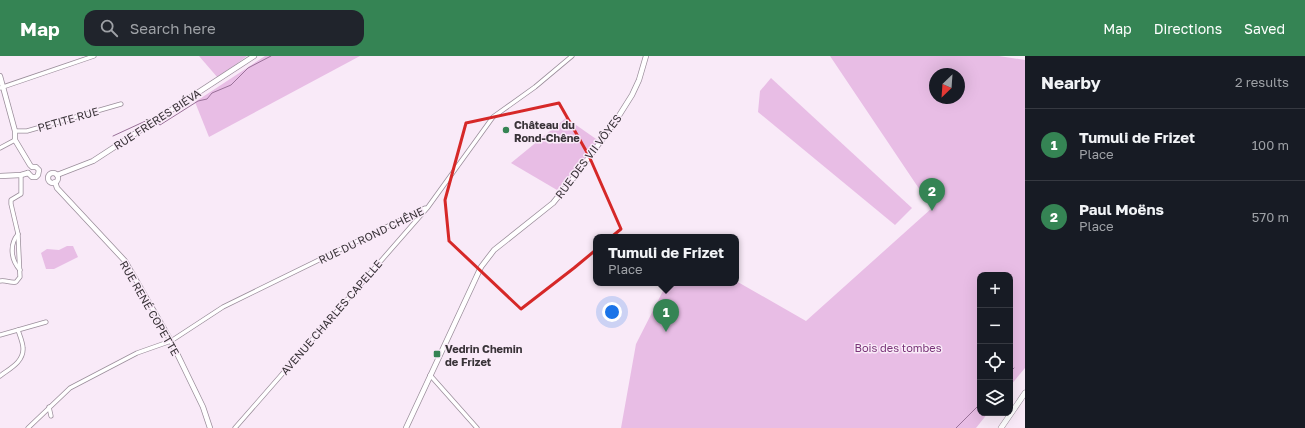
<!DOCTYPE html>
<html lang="en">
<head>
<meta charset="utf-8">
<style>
  :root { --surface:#171b24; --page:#20242c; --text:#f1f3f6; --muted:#9ea1a6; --line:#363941; --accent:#358454 }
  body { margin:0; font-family:"Golos Text",sans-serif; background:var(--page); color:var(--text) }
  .controls { position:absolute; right:12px; bottom:12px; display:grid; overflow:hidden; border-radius:8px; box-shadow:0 4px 16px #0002 }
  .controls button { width:36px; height:36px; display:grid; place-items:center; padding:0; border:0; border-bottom:1px solid var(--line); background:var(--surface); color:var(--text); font:20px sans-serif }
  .compass { position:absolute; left:929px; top:12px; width:36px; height:36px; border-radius:50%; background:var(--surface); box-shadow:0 4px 16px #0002; rotate:205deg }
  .you { position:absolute; left:612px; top:256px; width:14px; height:14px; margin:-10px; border:3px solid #fff; border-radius:50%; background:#1a73e8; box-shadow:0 0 0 6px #1a73e833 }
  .badge { display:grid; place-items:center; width:26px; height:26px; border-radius:50%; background:var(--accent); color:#fff; font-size:13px; font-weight:700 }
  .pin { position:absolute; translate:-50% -33px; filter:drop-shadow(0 1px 2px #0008) }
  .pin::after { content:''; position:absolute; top:21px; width:14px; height:12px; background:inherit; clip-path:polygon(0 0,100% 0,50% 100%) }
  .popup { position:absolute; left:593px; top:178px; width:146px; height:52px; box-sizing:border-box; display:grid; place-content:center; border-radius:8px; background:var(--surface); filter:drop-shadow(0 1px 3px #0005); font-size:13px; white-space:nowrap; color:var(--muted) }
  .popup b { font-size:15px; color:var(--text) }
  .popup::after { content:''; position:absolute; left:50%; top:100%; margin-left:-8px; border:8px solid transparent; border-top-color:var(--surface) }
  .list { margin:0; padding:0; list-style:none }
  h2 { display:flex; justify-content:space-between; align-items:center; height:52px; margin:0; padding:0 16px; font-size:17px }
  h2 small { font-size:13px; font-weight:400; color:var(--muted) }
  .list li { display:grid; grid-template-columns:26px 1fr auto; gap:12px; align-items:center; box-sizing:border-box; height:72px; padding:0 16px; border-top:1px solid var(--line) }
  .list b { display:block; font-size:15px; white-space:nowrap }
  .list p { margin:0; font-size:13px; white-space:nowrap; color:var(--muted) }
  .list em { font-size:13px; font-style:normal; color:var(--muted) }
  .icon { flex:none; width:22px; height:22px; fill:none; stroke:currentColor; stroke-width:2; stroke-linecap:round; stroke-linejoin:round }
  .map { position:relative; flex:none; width:1025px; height:372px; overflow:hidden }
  header { display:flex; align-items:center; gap:24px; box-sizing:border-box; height:56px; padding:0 20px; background:var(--accent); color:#fff }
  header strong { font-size:19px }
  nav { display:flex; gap:22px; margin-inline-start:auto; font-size:14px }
  .search { width:280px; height:36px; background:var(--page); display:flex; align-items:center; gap:10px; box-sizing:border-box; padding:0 14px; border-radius:12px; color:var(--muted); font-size:15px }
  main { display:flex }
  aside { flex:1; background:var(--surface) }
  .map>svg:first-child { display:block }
  .green { fill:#e8bde5; fill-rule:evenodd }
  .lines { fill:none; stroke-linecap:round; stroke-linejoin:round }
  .stream { stroke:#9a7199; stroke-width:1 }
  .minor-casing { stroke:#9b8e9b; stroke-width:5 }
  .tertiary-casing { stroke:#9b8e9b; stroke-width:6 }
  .secondary-casing { stroke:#9b8e9b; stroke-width:6 }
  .minor { stroke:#fff; stroke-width:3.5 }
  .tertiary { stroke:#fff; stroke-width:4.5 }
  .secondary { stroke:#fff; stroke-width:5 }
  .marked { fill:none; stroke:#d62828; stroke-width:3; stroke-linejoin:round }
  .poi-dot { fill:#358454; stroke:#f9eaf8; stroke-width:1.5 }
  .labels { text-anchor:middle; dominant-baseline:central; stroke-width:3; stroke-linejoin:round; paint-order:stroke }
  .street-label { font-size:11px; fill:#393338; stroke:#f9eaf8 }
  .poi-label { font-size:11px; font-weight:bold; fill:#393338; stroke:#f9eaf8; text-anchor:start }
  .park-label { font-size:11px; fill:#793478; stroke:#f9eaf8 }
</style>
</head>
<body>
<header>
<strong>Map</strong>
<div class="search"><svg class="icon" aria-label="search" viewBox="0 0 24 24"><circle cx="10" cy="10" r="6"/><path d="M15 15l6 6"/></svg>Search here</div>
<nav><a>Map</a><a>Directions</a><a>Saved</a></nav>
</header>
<main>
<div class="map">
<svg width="1025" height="372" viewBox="0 0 1025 372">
  <rect width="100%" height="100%" fill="#f9eaf8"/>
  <!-- green -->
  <g class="green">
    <polygon points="199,0 247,0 218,22"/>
    <polygon points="265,0 360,0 209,81 195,46"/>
    <path d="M830,0H999L1025,4V312L1010,330V219H980V357H988L976,372H621L636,288L666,229L670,227H736V225L806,265L932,152ZM935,18H959V42H935Z"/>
    <polygon points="771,22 912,152 895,169 758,56 760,35"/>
    <polygon points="566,62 599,85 557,134 511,107"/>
    <polygon points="67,190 73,190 78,201 54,213 46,213 41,197 47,193 59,194"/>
  </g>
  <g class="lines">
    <!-- stream -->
    <g class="stream">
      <polyline points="156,66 160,69 198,45 207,43 212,37 231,29 248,12 271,0"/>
      <polyline points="113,80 152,62 154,63"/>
      <polyline points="1010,316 1014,312"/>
      <polyline points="956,372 980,348"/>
    </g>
    <!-- minor casing -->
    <g class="minor-casing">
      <g id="minor">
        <polyline points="0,32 94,0"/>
        <polyline points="15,75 27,75 121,48"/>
        <polyline points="0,92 15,84"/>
        <path d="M18,178C9,189 11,204 20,214"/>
        <path d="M0,225C7,224 9,227 16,226L20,221L18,178L11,148V144L21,138V119"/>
        <polyline points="0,279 46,266"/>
        <polyline points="430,319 477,372"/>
        <path d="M0,320C9,313 24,306 23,292C23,287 20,280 18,274"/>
        <polyline points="49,351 51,360"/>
        <polyline points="28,372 70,332 137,297 171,285 223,251 425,152"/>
        <polyline points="235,372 428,151 493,61 535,31 572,0"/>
      </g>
    </g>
    <!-- tertiary casing -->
    <g class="tertiary-casing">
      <g id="tertiary">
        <polyline points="0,20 15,75 15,84 30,109 32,111 36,111 39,114 38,119 36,121 32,121 28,117"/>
        <circle cx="53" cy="122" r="5"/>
        <polyline points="57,119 93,105 254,0"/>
        <polyline points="0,120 21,119 28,117"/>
        <polyline points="55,126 57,132 125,205 171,285 203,351 210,372"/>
        <polyline points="406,372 481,211 494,194 553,147 575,120 615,66 632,39 639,24 646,0"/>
      </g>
    </g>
    <!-- secondary casing -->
    <g class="secondary-casing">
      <polyline id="secondary" points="1001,372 1025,337"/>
    </g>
    <!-- minor -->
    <use href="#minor" class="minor"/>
    <!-- tertiary -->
    <use href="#tertiary" class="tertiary"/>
    <!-- secondary -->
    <use href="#secondary" class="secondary"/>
  </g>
  <!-- marked area -->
  <path class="marked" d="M559,47L589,100L621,173L574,212L521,253L449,185L445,144L466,67Z"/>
  <!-- markers -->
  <g class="poi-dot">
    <circle cx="506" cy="74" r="4"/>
    <rect x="433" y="294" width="8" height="8" rx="2"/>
  </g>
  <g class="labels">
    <!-- street labels -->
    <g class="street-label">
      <text transform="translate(68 63) rotate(-16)">PETITE RUE</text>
      <text transform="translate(157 63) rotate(-33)">RUE FRÈRES BIÉVA</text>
      <text transform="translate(588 100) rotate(-53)">RUE DES VII VÔYES</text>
      <text transform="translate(371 179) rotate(-26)">RUE DU ROND CHÊNE</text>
      <text transform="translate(150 252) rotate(60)">RUE RENÉ COPETTE</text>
      <text transform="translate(331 261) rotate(-49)">AVENUE CHARLES CAPELLE</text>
    </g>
    <!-- poi labels -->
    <g class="poi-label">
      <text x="514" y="68">Château du<tspan x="514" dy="13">Rond-Chêne</tspan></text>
      <text x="445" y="292">Vedrin Chemin<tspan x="445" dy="13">de Frizet</tspan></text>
    </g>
    <!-- park labels -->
    <g class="park-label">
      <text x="898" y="291">Bois des tombes</text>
    </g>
  </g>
</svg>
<div class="controls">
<button>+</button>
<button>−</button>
<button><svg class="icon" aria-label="locate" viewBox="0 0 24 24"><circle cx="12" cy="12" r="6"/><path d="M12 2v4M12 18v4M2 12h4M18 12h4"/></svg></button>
<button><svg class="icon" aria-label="layers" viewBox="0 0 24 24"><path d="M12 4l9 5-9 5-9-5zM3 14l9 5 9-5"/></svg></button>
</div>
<svg class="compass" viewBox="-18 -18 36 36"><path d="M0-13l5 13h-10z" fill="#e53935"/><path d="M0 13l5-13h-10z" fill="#9ea1a6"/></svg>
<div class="you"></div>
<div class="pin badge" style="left:666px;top:276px">1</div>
<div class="popup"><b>Tumuli de Frizet</b>Place</div>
<div class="pin badge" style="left:932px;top:155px">2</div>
</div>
<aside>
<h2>Nearby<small>2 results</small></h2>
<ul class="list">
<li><span class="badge">1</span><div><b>Tumuli de Frizet</b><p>Place</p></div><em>100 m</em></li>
<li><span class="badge">2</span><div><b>Paul Moëns</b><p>Place</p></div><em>570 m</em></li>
</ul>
</aside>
</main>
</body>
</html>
